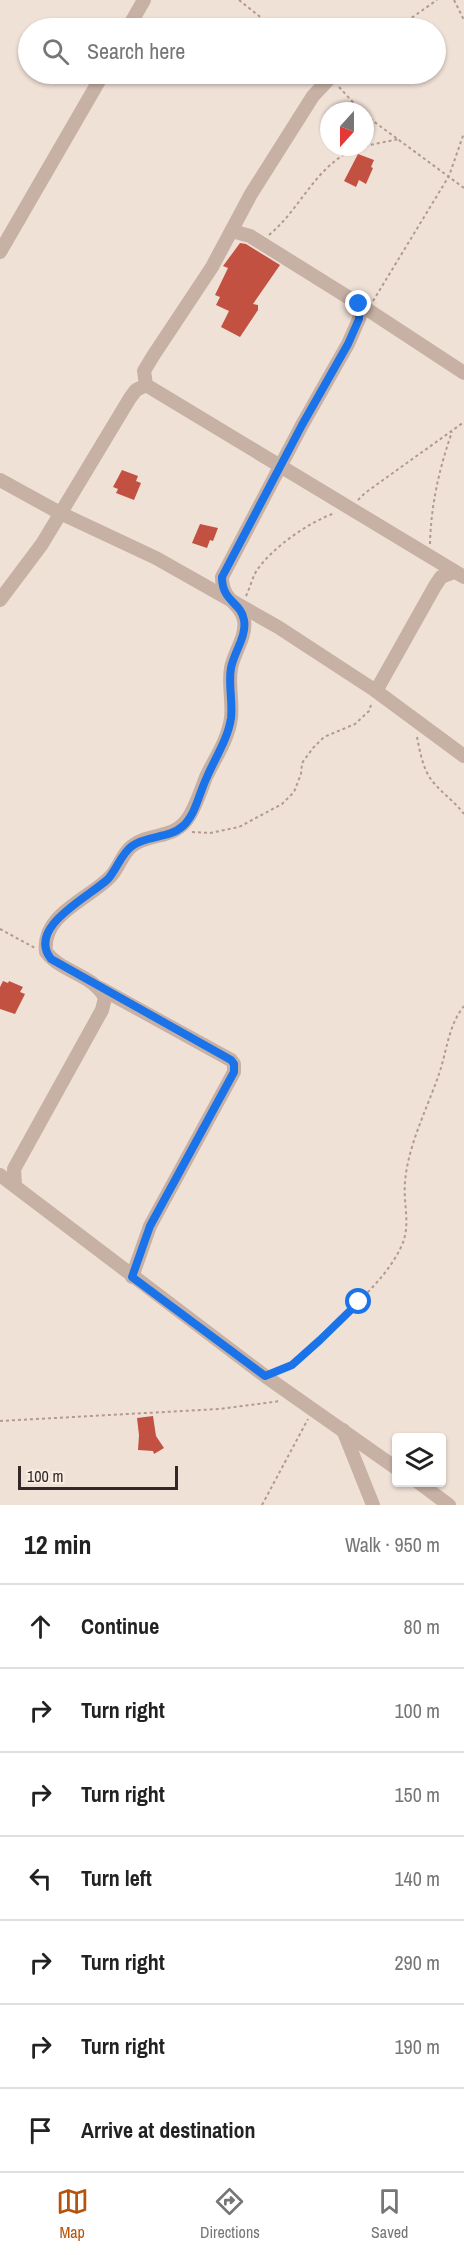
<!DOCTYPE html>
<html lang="en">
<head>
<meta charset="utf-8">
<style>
  :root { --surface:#fff; --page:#f2f2f2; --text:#222; --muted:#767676; --line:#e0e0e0; --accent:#b45309 }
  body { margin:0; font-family:"Archivo Narrow",sans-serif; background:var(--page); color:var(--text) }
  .controls { position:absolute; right:18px; bottom:18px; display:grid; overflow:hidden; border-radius:6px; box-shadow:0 2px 4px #0004 }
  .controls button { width:54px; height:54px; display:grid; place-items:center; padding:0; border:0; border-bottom:2px solid var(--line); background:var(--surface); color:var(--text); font:30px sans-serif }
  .compass { position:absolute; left:320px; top:102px; width:54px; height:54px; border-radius:50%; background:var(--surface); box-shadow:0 2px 4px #0004; rotate:201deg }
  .scale { position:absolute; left:18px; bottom:15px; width:160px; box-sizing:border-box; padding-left:6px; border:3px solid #332825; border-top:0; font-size:16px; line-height:21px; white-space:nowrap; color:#332825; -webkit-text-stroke:4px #f8ece3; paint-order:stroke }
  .stop { position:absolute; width:18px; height:18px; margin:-14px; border:4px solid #1a73e8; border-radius:50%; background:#fff }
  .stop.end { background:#1a73e8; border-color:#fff; box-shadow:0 2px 6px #0008 }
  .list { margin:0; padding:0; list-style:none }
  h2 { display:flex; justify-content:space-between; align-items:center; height:78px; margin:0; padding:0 24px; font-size:26px }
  h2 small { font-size:20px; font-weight:400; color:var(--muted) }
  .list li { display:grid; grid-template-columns:39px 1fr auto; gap:18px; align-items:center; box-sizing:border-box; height:84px; padding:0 24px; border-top:2px solid var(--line) }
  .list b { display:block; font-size:22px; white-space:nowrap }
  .list em { font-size:20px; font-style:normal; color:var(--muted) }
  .icon { flex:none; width:33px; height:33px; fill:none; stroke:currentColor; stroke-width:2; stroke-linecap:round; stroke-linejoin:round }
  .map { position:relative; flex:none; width:464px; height:1505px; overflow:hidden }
  .search { position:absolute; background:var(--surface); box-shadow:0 2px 4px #0004; left:18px; right:18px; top:18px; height:66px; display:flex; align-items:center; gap:15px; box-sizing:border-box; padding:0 21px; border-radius:33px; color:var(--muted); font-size:22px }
  .sheet { height:666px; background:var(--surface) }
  nav { display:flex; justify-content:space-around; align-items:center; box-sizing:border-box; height:84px; border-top:2px solid var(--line); background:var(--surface); font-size:16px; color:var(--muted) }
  nav a { display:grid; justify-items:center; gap:3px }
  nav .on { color:var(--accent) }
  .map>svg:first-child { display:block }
  .building { fill:#c35142 }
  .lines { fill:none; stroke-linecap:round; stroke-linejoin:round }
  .path { stroke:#b3998e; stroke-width:2; stroke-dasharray:3 3; stroke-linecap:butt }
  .minor { stroke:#c7b0a4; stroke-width:14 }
  .route { stroke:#1a73e8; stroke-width:8 }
</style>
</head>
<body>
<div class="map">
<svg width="464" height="1505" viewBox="0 0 464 1505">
  <rect width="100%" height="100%" fill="#f0e1d7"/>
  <!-- building -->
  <g class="building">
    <polygon points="358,154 374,160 371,167 373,168 366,184 359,180 356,187 344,181"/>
    <polygon points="240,243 246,244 280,265 253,304 258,305 258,310 240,337 221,327 229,311 216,305 220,297 215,295 228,268 223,266"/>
    <polygon points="122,470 138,476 136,481 141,483 134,500 116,493 118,489 113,487"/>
    <polygon points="200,524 218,528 213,541 210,540 207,548 192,543"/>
    <polygon points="3,981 8,983 9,981 23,987 20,992 25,994 15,1014 0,1009 0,987"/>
    <polygon points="153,1416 156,1436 164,1448 154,1454 153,1451 138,1450 139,1435 137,1418"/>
  </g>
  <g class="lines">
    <!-- path -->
    <g class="path">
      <polyline points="239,0 274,28"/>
      <polyline points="454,0 464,20"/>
      <polyline points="397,28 437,0"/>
      <polyline points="339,87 361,111"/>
      <polyline points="365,115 464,188"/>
      <polyline points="365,146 399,139"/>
      <path d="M269,235C302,208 317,161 361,147"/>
      <polyline points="373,301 449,176 464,133"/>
      <polyline points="358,500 365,493 464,422"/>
      <path d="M430,544C431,505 439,469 452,432"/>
      <path d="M246,596C250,588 252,578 257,570C273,547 309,522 335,513"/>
      <path d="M417,737C420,752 423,770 433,782C443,794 455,802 464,814"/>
      <polyline points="192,832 210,833 239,827 282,804 294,792 301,774 302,763 313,748 324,737 355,724 369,711 372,702"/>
      <polyline points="0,929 35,948"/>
      <path d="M278,1371C303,1360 322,1338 341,1319C363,1297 389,1274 402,1245C411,1224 403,1204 405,1182C408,1145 427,1109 439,1074C447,1051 448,1026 464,1006"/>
      <polyline points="0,1421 219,1409 281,1401"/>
      <polyline points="262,1505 308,1419"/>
    </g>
    <!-- minor -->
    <g class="minor">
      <polyline points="128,28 144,0"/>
      <polyline points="329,79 313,96 251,194 212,267 153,356 144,371 146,385 464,577"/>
      <polyline points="0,252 103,74"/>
      <polyline points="359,304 464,373"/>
      <polyline points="0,480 60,513 156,558 278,627 376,691 464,756"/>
      <polyline points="0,600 42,544 130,398 136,390 146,385"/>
      <polyline points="376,691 435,586 441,577 454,572"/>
      <polyline points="100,988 231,1060 234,1064 234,1072 150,1226 132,1277"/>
      <polyline points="0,1175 265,1376 396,1468"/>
      <path d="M15,1185L14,1169L102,1010L105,998C93,974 62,973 46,952C41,914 90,899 111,876C119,867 122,854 132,846C152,831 175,841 190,815C197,803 201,790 206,777C215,758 228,740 231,718C233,702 228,684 231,668C234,652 247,636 244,620C241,602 222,602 222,577L302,425L348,344L359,319L361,311L359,304L250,236L232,231"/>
      <polyline points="343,1430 373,1505"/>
      <polyline points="418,1482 449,1505"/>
    </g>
  </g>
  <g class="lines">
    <!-- route -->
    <path class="route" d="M359,1302L320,1340L292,1365L265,1376L132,1277L150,1226L234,1072V1064L231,1060L51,959C26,927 89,897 108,879C117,869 121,854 132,846C147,835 169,839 183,826C196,814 199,793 207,777C215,758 228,739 231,718C233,701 228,684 231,668C234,652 247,636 244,620C241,602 222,602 222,577L302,425L348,344L359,319V304"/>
  </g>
</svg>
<div class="controls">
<button><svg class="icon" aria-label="layers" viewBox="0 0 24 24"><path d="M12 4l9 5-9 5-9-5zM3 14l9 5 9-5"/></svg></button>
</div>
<svg class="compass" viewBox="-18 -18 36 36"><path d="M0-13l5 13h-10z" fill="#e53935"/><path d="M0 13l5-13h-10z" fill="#767676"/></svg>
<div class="scale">100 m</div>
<div class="stop" style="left:359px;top:1302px"></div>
<div class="stop end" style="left:359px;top:304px"></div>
<div class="search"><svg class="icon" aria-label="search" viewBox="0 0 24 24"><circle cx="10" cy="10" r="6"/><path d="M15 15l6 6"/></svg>Search here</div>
</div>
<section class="sheet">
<h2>12 min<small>Walk · 950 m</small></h2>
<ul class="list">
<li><svg class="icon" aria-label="ahead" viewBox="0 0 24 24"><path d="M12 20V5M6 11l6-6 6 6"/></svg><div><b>Continue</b></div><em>80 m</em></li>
<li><svg class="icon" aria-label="right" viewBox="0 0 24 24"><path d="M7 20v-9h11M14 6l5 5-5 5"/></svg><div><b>Turn right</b></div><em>100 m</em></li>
<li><svg class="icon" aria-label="right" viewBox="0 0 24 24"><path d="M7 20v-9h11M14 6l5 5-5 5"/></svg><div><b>Turn right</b></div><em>150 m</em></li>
<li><svg class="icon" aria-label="left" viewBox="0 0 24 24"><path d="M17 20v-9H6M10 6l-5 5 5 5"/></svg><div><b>Turn left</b></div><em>140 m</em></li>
<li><svg class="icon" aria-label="right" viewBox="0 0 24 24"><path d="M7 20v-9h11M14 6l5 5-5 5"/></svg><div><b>Turn right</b></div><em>290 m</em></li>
<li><svg class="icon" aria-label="right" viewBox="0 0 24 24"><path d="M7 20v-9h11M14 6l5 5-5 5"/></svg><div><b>Turn right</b></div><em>190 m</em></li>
<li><svg class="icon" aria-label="arrive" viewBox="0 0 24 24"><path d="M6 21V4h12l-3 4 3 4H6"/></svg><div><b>Arrive at destination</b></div></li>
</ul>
</section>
<nav>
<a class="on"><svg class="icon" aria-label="map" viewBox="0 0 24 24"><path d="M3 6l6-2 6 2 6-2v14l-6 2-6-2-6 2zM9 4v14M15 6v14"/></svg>Map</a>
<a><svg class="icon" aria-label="directions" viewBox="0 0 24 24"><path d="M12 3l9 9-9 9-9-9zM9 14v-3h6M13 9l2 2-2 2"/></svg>Directions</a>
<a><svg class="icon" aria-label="saved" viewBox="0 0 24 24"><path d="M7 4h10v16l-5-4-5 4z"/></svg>Saved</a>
</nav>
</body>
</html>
